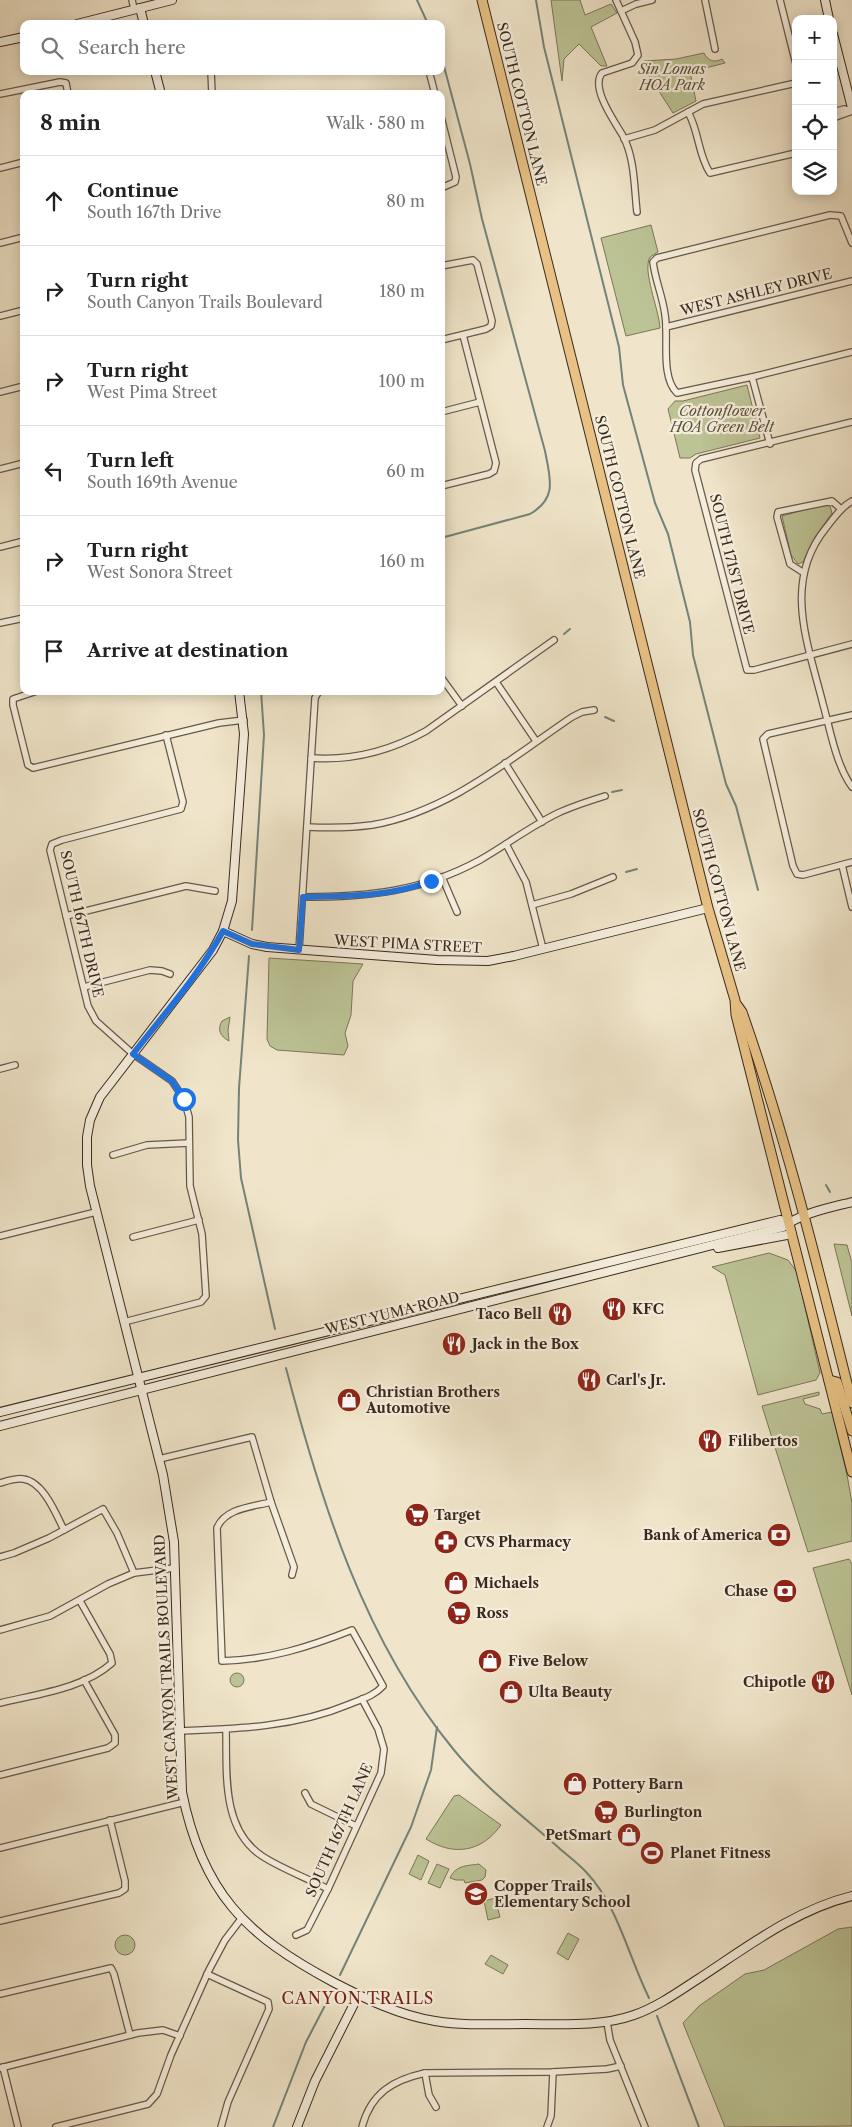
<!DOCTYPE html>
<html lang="en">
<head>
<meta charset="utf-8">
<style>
  :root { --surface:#fff; --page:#f2f2f2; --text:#222; --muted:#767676; --line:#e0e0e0 }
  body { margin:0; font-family:"Libre Caslon Text",serif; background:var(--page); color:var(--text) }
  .controls { position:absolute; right:15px; top:15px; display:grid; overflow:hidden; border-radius:10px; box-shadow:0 2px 12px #0003 }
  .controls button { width:45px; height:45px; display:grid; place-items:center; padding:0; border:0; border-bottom:1px solid var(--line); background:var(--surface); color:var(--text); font:25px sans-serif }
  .stop { position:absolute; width:15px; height:15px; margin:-11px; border:4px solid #1a73e8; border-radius:50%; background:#fff }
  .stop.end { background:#1a73e8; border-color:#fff; box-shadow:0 1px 5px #0008 }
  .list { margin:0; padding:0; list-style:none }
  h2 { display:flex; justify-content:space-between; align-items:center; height:65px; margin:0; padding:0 20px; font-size:21px }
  h2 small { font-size:16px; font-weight:400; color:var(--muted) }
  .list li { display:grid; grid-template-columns:32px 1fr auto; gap:15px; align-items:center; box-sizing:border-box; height:90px; padding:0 20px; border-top:1px solid var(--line) }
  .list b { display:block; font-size:19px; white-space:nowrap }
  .list p { margin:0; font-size:16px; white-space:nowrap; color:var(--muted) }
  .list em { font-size:16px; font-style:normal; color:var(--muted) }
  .icon { flex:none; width:28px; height:28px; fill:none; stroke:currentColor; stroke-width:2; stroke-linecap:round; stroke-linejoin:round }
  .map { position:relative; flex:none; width:852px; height:2127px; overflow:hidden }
  .search { position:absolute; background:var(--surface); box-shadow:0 2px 12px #0003; left:20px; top:20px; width:425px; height:55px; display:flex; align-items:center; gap:12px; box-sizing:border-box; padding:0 18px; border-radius:10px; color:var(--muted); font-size:19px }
  .panel { position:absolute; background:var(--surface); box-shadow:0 2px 12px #0003; left:20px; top:90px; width:425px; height:605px; border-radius:10px }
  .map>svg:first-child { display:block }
  .green { fill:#bcc395; stroke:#7c7659 }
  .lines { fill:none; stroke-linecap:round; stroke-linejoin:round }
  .stream { stroke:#748379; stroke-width:2 }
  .street-casing { stroke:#685848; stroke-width:8 }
  .secondary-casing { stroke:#3b291d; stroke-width:10 }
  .primary-casing { stroke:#3b291d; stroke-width:11 }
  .street { stroke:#f5eedd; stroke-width:5.5 }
  .secondary { stroke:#f5eedd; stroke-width:8 }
  .primary { stroke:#e8c285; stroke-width:9 }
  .route { stroke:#1a73e8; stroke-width:6 }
  .labels { text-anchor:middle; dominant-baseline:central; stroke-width:4.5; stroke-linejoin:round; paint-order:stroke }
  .park-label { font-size:14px; font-style:italic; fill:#5b503b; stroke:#f5eedd }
  .street-label { font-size:14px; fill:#3b291d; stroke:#f5eedd }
  .poi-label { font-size:14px; font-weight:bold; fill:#3b291d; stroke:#f5eedd; text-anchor:start }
  .quarter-label { font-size:16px; letter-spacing:1px; fill:#7a1f14; stroke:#f5eedd }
</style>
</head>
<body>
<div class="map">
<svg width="852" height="2127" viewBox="0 0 852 2127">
  <rect width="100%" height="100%" fill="#f0e5ca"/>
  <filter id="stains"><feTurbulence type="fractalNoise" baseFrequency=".004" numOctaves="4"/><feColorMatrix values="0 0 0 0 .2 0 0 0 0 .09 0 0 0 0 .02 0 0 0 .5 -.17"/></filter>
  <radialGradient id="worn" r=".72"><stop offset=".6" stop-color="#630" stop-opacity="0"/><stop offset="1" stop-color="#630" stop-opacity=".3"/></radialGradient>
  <!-- green -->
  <g class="green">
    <polygon points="551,0 580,0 585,15 611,4 617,13 591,27 607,66 601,66 579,44 564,59 562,81"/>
    <path d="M704,53C708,61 714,63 722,59L725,63L690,72L696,101L673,113L642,65L644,61L676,59Z"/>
    <path d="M651,225L658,252L650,257C642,271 659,309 660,328L626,336L601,238Z"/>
    <polygon points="747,385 760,438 696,454 690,458 680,458 668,409 675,401 683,401"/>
    <polygon points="821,505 830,506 832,513 815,537 803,562 798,564 791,555 782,516"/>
    <polygon points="269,958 363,964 353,981 351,1015 345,1033 348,1046 344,1055 277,1050 270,1046 267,1039"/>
    <path d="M230,1017L228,1030L229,1041C220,1036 217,1030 222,1021Z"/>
    <polygon points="834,1244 847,1245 852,1263 852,1316"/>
    <polygon points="769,1253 788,1260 797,1272 820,1373 816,1380 758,1395 725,1275 712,1267"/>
    <polygon points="819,1392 819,1395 803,1399 805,1404 820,1409 822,1414 832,1412 847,1475 852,1503 852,1541 808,1552 762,1406"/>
    <polygon points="849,1559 852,1564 852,1695 813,1568"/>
    <circle cx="237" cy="1680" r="7"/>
    <path d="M459,1795L501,1825C481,1853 453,1856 426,1839L454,1796Z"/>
    <polygon points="418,1855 429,1861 421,1880 409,1874"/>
    <polygon points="437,1864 449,1869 440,1888 428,1883"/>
    <path d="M479,1864L486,1870L485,1877L482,1880L465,1883L464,1880H456L450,1878C456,1865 466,1866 479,1864Z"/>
    <polygon points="495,1898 500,1917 488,1920 484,1901"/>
    <polygon points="852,1927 852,2126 725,2127 683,2023 699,2006 745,1974 764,1970 838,1929"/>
    <polygon points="568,1933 579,1939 568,1960 557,1953"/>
    <circle cx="125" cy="1945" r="10"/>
    <polygon points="491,1955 508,1965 503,1974 485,1964"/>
  </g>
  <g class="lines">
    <!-- stream -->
    <g class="stream">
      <polyline points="417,0 428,24"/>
      <polyline points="536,0 544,47 619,347 623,385 655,503 668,534 690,622 693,655 726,784 736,806 758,890"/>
      <path d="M441,55L470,164L482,219L545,451C550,478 558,498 530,514L441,538"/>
      <polyline points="564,634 570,629"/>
      <polyline points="605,717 614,721"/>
      <polyline points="612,792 622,790"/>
      <polyline points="626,872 637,869"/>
      <polyline points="252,930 264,735 261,691"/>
      <polyline points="249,956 239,1088 238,1140 241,1178 275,1329"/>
      <polyline points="826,1185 830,1192"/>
      <path d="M286,1368C321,1502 364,1641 454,1750C484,1787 523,1816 559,1848C568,1856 579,1864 587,1873C618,1906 629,1958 649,1998"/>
      <polyline points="340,1975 411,1827 431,1770 437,1727"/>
      <polyline points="657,2016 699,2127"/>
      <polyline points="273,2127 306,2042 332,1992"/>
    </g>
    <!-- street casing -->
    <g class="street-casing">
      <g id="street">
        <polyline points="132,0 134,9"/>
        <path d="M616,0L635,42L638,55L632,63L602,73C590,88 615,122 623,136C635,159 634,186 637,212"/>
        <polyline points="705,0 715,49"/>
        <polyline points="780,0 796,64"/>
        <polyline points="621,11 636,4 652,0"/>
        <polyline points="211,71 212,94"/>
        <polyline points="429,71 435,94"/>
        <polyline points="0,94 60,82 66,83 68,94"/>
        <path d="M688,112C699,131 698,155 710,173L796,153"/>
        <polyline points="833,112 844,109 852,111"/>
        <polyline points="441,117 456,177 455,182 441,188"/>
        <polyline points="833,118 852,111"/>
        <polyline points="624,139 655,130 703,104 796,83"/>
        <polyline points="0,168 24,162"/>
        <polyline points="0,243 24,237"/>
        <path d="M852,243L841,216L830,215L657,258L653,262C655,280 663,297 665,315C669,337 660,376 677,393L752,377L852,352"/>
        <polyline points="441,266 473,260 477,264 492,321 491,326 486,329 441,340"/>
        <polyline points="0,316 24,310"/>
        <polyline points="666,327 852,281"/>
        <polyline points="752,377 770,444"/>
        <polyline points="0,392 24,386"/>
        <polyline points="441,412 480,402"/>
        <polyline points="852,422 701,459 696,463 695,470 747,670 754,670 852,644"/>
        <polyline points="0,469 24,463"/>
        <polyline points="441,486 489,474 494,471 496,463 463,335"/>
        <path d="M852,501C841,507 834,518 826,528C782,582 808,644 823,704C830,729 836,765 852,787"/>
        <polyline points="0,547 24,541"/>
        <polyline points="804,573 790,564 777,517 778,512 832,501 841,509"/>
        <polyline points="0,623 24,618"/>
        <polyline points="441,677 462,706"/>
        <polyline points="496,682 536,741"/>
        <polyline points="37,691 13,699 13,705 28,765 33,768 219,723 244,720"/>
        <polyline points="852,715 768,734 763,739 793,866 797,874 803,875 852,862"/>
        <path d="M311,758C353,761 390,751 426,731L554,640"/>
        <polyline points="505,763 542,822"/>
        <path d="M307,827C329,828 350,828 372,825C448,812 510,759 572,717L582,712L594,710"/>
        <polyline points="506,844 526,882 543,949"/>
        <polyline points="842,865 852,907"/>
        <polyline points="442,877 457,912"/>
        <path d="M303,897C368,897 421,892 480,860C506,845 531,826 558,813C573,806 589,801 605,796"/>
        <polyline points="532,905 571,894 613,877"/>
        <polyline points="66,916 186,886 215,891"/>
        <polyline points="299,950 315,698 319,691"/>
        <polyline points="84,987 150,970 162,971 170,974"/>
        <polyline points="0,1069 15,1065"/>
        <polyline points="113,1155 147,1145 189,1143"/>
        <polyline points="0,1236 96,1212"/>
        <polyline points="133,1237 199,1220"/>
        <polyline points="124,1322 201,1302 206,1296 202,1234 190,1186 189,1117 184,1099 172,1081 133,1054 96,1021 88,1006 50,850 52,844 62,840 181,809 183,802 166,735"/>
        <polyline points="159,1459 252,1437 271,1502 294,1567 292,1575"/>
        <path d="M0,1483C7,1481 16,1478 23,1479C43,1481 56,1514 64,1530"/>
        <polyline points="0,1557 14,1553 49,1538 103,1509 117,1533 134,1573"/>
        <polyline points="0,1630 50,1616 108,1584 134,1573 174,1568"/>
        <path d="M0,1703C37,1694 83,1689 112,1663L110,1654L80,1601"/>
        <path d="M226,1729C227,1772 221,1829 262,1856C282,1869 307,1878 328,1889"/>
        <path d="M179,1731C238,1729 295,1727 350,1704C362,1699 374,1696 383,1686L352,1630C309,1647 268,1660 222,1661L217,1528C225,1508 252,1507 271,1502"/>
        <polyline points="0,1775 108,1748 115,1743 115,1735 84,1680"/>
        <polyline points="305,1793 311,1804 356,1826"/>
        <polyline points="0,1848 185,1802"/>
        <polyline points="0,1921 119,1893 125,1889 125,1881 110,1820"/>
        <polyline points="296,1935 307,1930 328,1889 381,1773 384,1749 378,1729 362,1699"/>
        <polyline points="207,1974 268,2002 269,2009 228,2102 221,2127"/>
        <polyline points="0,1994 111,1968 114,1974 130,2035"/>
        <polyline points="607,2022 610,2040 645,2127"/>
        <polyline points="3,2067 18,2127"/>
        <polyline points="0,2068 138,2033 163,2030 180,2036"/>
        <polyline points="425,2073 429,2095 436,2107"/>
        <polyline points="56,2127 148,2104 157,2094 171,2055 209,1970 225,1940 241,1919"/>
        <path d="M362,2127C371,2093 393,2080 425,2073L553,2072L607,2069L621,2066"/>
        <polyline points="547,2127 551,2116 553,2072"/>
      </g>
    </g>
    <!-- secondary casing -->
    <g class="secondary-casing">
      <g id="secondary">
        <polyline points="825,0 829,19"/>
        <polyline points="140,8 144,24"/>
        <polyline points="77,24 172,0"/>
        <polyline points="833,34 852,108"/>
        <polyline points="0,42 24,37"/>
        <polyline points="155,71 161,94"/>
        <path d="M239,691L244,734L232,901L223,931L213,950L100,1097L90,1120L87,1137V1165L90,1186L163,1475L174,1542L182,1792C202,1892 245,1935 333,1982C366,1999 398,2015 435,2021C465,2026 495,2024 525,2024C561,2024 600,2027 634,2015C657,2007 678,1992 698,1979C747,1947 795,1910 852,1896"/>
        <polyline points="223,931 252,944 267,947 437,960 488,961 514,956 708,908"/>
        <polyline points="718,1248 792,1234"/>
        <polyline points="0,1412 780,1220 789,1222"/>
        <path d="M0,1426L783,1227C802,1213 829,1208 852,1202"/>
        <polyline points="297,2127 315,2081 358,1996"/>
      </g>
    </g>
    <!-- primary casing -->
    <g class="primary-casing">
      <g id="primary">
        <polyline points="482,0 708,908 735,1000 736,1015 852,1472"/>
        <path d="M737,1005L742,1012C787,1140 819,1272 852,1403"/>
        <polyline points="829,1380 837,1382 852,1431"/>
      </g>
    </g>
    <!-- street -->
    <use href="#street" class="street"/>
    <!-- secondary -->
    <use href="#secondary" class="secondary"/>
    <!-- primary -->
    <use href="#primary" class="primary"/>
  </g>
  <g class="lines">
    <!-- route -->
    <path class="route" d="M184,1099L172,1081L133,1054C164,1014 199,975 223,931L252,944L299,950L303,897C347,896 389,897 431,881"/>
  </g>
  <!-- icons -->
  <defs>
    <g id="restaurant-disc" transform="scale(1.25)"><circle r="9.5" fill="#8f2418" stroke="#f5eedd"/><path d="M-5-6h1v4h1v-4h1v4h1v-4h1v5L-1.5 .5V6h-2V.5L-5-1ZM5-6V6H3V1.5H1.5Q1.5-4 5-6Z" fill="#fff"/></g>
    <g id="shop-disc" transform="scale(1.25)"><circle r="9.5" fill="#8f2418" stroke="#f5eedd"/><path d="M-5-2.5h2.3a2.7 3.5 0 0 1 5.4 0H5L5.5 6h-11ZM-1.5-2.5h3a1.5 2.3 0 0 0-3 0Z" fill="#fff"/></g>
    <g id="supermarket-disc" transform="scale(1.25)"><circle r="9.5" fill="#8f2418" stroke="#f5eedd"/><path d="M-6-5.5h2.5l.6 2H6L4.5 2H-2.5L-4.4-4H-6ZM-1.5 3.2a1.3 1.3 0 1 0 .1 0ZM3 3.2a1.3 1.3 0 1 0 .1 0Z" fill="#fff"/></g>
    <g id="bank-disc" transform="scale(1.25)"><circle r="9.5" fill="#8f2418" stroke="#f5eedd"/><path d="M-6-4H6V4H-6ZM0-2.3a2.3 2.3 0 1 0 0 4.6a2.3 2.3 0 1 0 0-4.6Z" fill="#fff"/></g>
    <g id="pharmacy-disc" transform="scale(1.25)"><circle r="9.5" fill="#8f2418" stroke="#f5eedd"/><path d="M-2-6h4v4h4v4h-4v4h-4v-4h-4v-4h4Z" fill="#fff"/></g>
    <g id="stadium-disc" transform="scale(1.25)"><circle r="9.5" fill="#8f2418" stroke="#f5eedd"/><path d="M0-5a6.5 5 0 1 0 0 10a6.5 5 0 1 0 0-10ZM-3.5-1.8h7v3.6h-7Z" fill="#fff"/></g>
    <g id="school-disc" transform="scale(1.25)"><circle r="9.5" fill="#8f2418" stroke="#f5eedd"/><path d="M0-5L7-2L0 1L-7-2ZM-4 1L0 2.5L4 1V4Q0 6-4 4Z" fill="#fff"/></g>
  </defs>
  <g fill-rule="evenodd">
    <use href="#restaurant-disc" x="614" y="1309"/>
    <use href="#restaurant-disc" x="560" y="1314"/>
    <use href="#restaurant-disc" x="454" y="1344"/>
    <use href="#restaurant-disc" x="589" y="1380"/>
    <use href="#shop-disc" x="349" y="1400"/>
    <use href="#restaurant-disc" x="710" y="1441"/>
    <use href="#supermarket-disc" x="417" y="1515"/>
    <use href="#bank-disc" x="779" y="1535"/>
    <use href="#pharmacy-disc" x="446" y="1542"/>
    <use href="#shop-disc" x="456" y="1583"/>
    <use href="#bank-disc" x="785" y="1591"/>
    <use href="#supermarket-disc" x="459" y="1613"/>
    <use href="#shop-disc" x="490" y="1661"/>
    <use href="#restaurant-disc" x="823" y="1682"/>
    <use href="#shop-disc" x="511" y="1692"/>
    <use href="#shop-disc" x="575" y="1784"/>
    <use href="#supermarket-disc" x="606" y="1812"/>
    <use href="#shop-disc" x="629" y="1835"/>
    <use href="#stadium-disc" x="652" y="1853"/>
    <use href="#school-disc" x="476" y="1894"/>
  </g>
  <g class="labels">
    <!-- park labels -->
    <g class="park-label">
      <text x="672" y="69">Sin Lomas<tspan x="672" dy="16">HOA Park</tspan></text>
      <text x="722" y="411">Cottonflower<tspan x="722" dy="16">HOA Green Belt</tspan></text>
    </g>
    <!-- street labels -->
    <g class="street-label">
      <text transform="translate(522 104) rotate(76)">SOUTH COTTON LANE</text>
      <text transform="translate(756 292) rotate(-14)">WEST ASHLEY DRIVE</text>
      <text transform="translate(620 497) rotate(76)">SOUTH COTTON LANE</text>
      <text transform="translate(732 564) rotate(76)">SOUTH 171ST DRIVE</text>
      <text transform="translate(719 890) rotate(75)">SOUTH COTTON LANE</text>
      <text transform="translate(82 924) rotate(77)">SOUTH 167TH DRIVE</text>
      <text transform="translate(408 944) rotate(3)">WEST PIMA STREET</text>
      <text transform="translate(392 1313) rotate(-14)">WEST YUMA ROAD</text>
      <text transform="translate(166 1667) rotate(-93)">WEST CANYON TRAILS BOULEVARD</text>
      <text transform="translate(339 1830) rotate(-66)">SOUTH 167TH LANE</text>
    </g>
    <!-- poi labels -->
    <g class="poi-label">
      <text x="632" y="1309">KFC</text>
      <text x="542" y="1314" text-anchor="end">Taco Bell</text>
      <text x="472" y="1344">Jack in the Box</text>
      <text x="606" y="1380">Carl's Jr.</text>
      <text x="366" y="1392">Christian Brothers<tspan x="366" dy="16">Automotive</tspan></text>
      <text x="728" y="1441">Filibertos</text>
      <text x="434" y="1515">Target</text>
      <text x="762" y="1535" text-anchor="end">Bank of America</text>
      <text x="464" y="1542">CVS Pharmacy</text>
      <text x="474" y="1583">Michaels</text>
      <text x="768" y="1591" text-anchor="end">Chase</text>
      <text x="476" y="1613">Ross</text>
      <text x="508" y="1661">Five Below</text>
      <text x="806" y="1682" text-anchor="end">Chipotle</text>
      <text x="528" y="1692">Ulta Beauty</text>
      <text x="592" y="1784">Pottery Barn</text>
      <text x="624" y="1812">Burlington</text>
      <text x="612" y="1835" text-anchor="end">PetSmart</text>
      <text x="670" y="1853">Planet Fitness</text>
      <text x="494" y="1886">Copper Trails<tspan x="494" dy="16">Elementary School</tspan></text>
    </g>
    <!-- quarter labels -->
    <g class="quarter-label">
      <text x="358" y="1998">CANYON TRAILS</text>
    </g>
  </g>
  <rect width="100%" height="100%" filter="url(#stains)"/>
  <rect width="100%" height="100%" fill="url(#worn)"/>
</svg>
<div class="controls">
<button>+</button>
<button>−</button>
<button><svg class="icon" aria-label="locate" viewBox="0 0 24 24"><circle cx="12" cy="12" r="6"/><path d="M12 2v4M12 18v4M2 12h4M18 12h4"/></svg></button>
<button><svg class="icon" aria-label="layers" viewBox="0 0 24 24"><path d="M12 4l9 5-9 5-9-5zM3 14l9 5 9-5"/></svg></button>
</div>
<div class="stop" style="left:184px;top:1099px"></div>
<div class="stop end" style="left:431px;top:881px"></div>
<div class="search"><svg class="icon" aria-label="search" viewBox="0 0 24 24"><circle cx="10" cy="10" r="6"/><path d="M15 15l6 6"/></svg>Search here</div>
<section class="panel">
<h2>8 min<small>Walk · 580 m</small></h2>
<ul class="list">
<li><svg class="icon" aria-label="ahead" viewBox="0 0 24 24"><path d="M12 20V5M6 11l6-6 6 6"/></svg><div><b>Continue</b><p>South 167th Drive</p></div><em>80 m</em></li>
<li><svg class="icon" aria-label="right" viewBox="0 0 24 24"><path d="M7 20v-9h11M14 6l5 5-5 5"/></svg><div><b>Turn right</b><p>South Canyon Trails Boulevard</p></div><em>180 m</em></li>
<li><svg class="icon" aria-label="right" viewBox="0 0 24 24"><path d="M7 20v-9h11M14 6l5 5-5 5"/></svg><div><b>Turn right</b><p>West Pima Street</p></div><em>100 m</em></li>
<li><svg class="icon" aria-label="left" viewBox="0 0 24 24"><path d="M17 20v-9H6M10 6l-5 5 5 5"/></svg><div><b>Turn left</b><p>South 169th Avenue</p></div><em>60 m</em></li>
<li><svg class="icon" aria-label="right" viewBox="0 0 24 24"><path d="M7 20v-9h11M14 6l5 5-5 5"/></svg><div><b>Turn right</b><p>West Sonora Street</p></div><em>160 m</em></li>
<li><svg class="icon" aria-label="arrive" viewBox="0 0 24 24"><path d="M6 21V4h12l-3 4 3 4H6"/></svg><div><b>Arrive at destination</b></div></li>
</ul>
</section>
</div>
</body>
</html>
